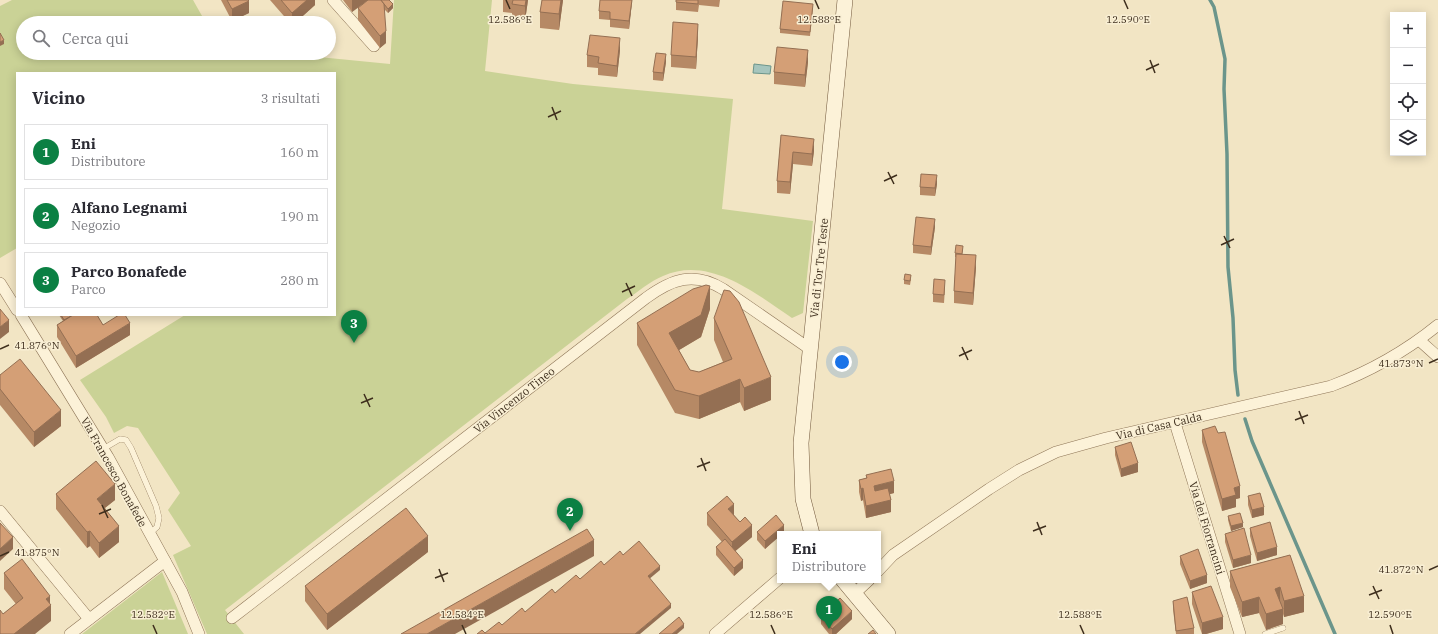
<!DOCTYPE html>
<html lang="it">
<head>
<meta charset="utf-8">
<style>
  :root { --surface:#fff; --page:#f2f2f3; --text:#2b2b33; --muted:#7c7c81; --line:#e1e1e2; --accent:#0b8043 }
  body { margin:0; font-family:"IBM Plex Serif",serif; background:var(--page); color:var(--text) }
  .controls { position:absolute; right:12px; top:12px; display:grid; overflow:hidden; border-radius:0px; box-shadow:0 2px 10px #0003 }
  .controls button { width:36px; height:36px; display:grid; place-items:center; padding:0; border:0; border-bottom:1px solid var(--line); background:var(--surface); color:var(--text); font:20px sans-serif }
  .you { position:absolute; left:842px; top:362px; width:14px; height:14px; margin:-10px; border:3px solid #fff; border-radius:50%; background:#1a73e8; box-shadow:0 0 0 6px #1a73e833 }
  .badge { display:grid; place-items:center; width:26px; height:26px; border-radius:50%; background:var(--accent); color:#fff; font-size:13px; font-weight:700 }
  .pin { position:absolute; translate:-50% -33px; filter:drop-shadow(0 1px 2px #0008) }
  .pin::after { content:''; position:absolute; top:21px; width:14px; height:12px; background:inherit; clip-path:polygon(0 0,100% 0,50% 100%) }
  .popup { position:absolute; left:777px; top:531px; width:104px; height:52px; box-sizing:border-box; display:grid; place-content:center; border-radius:0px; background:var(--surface); filter:drop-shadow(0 1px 3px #0005); font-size:13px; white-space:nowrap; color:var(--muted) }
  .popup b { font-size:15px; color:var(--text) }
  .popup::after { content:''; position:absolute; left:50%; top:100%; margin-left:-8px; border:8px solid transparent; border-top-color:var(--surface) }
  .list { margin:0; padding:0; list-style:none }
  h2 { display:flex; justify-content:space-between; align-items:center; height:52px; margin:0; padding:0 16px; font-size:17px }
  h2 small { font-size:13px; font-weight:400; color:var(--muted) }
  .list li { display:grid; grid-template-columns:26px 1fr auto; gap:12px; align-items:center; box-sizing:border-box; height:56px; margin:0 8px 8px; padding:0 8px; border:1px solid var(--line); border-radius:0px }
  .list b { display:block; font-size:15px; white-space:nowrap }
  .list p { margin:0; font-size:13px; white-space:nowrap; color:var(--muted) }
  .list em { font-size:13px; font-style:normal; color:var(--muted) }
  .icon { flex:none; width:22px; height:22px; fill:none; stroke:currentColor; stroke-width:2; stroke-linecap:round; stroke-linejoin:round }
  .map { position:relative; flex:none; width:1438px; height:634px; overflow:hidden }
  .search { position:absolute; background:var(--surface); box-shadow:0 2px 10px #0003; left:16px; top:16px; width:320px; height:44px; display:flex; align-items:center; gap:10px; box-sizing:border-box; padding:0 14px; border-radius:22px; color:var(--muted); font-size:15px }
  .panel { position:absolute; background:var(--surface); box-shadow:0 2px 10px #0003; left:16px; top:72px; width:320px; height:244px; border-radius:0px }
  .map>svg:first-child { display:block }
  .green { fill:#cad296 }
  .water { fill:#a6c5bd; stroke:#6b958b }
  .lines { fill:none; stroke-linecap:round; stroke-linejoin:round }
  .stream { stroke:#6b958b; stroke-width:3.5 }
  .lane-casing { stroke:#8f7658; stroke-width:6 }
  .street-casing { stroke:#8f7658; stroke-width:12 }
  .secondary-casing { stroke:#71573b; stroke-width:16 }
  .lane { stroke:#fcf2d8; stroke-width:5.5 }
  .street { stroke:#fcf2d8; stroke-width:11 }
  .secondary { stroke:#fcf2d8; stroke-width:15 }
  .wall { fill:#b68965 }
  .shaded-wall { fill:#946f53 }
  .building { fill:#d49f76; stroke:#946f53 }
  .ticks { fill:none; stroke:#3e2e1d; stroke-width:1.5 }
  .labels { text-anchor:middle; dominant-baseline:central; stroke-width:3; stroke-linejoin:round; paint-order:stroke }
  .street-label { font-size:11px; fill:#3e2e1d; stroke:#f9efd4 }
  .ticks-label { font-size:10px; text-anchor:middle; fill:#3e2e1d; stroke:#f9efd4; stroke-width:3; stroke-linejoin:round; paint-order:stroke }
</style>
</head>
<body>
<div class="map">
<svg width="1438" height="634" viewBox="0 0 1438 634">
  <rect width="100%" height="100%" fill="#f2e5c4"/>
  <!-- green -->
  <g class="green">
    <path d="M12,0H193L206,23H23V53H278L390,64L394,0H492L485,71L573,84L733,99L722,209L813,221L803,313L792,318C755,293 709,255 663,276C650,281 638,292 627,299L225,610L244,634H207L173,555L191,546L168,510L180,493L138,428L127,426L114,433L106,417L80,380L185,315H335V73H17V248L0,258V6Z"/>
    <polygon points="162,572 188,634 82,634"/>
  </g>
  <!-- water -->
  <polygon class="water" points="754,64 771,66 770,74 753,73"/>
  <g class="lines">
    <!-- stream -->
    <g class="stream">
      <polyline points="1210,0 1214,7 1225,59 1224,89 1227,154 1228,267 1233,318 1235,370 1238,395"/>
      <polyline points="1245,419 1252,441 1335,634"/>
    </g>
    <!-- lane casing -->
    <g class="lane-casing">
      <g id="lane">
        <polyline points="103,449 120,439 126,440 131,448 156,506 159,518 157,527 149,534"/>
        <polyline points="1265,634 1283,628"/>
      </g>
    </g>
    <!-- street casing -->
    <g class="street-casing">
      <g id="street">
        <polyline points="333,0 374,46"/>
        <polyline points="0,283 17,310"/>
        <polyline points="21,315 108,457 182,592 199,634"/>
        <polyline points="1419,340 1438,357"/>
        <polyline points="1175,423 1240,634"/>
        <polyline points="0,511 89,619"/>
        <path d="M878,571L893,555L989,489L1019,470L1056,452L1106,438L1331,386C1371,371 1406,351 1438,325"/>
        <polyline points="854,594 869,580"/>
        <path d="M232,618L646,298C672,279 694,271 723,289L810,349"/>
        <polyline points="70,634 165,561"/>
        <polyline points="715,634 780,578"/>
      </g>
    </g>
    <!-- secondary casing -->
    <g class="secondary-casing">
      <g id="secondary">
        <polyline points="812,534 803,499 801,443 845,0"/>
        <polyline points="843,580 888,634"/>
      </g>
    </g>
    <!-- lane -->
    <use href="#lane" class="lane"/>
    <!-- street -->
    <use href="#street" class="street"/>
    <!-- secondary -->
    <use href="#secondary" class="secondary"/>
  </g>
  <!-- wall -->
  <g class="wall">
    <polygon points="221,0 248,0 249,13 232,21"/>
    <polygon points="270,0 315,0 315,5 295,23 290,23"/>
    <polygon points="343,0 368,0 352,12"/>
    <polygon points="389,0 393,8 388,13 384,9 386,43 380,48 358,20 358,8"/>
    <polygon points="503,0 528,0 525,21 512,20 512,13 503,12"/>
    <polygon points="542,0 563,0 559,30 540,28 540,12"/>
    <polygon points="632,0 629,29 610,27 610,20 599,19 599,11"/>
    <polygon points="676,0 720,0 719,7 699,5 698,12 676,10"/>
    <polygon points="813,8 810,36 780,33 780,29"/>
    <polygon points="698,36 696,69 671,67 671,55"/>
    <polygon points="620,50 617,77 598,75 598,68 587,67 587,55"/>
    <polygon points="666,62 663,81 653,80 653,72"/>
    <polygon points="808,62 805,87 774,84 774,72"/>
    <polygon points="781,135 814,151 812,166 793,164 790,194 777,193 777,181"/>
    <polygon points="937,184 935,196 920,195 920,187"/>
    <polygon points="935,227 931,255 913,253 913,245"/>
    <polygon points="963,250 962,254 976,267 973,305 954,303 954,291 956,257 955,257 955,253"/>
    <polygon points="911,279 910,285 904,284 904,280"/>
    <polygon points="945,288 944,303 933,302 933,294"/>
    <polygon points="710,309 701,337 679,350 690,370 699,372 723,362 714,340 714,318 771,400 744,411 740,402 699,419 675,413 637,345 637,323"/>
    <polygon points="59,315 97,315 103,325 130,335 76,368 57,337 57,325 63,321"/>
    <polygon points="0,375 61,426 34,447 0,405"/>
    <polygon points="1202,430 1218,433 1240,498 1236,499 1236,507 1222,511 1202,442"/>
    <polygon points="1115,447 1138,472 1121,477 1115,455"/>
    <polygon points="866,475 894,493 890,494 891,512 866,518 863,500 861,501 859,492 859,480 866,478"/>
    <polygon points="56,494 115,500 105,508 119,542 99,558 90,546 87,548 56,509"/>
    <polygon points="1248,496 1264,515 1252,518 1248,505"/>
    <polygon points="707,513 734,515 752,537 735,551 743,568 734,576 716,555 716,547 722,542 707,525"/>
    <polygon points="1228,516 1243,527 1231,531 1228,520"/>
    <polygon points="1250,528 1277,555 1257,561 1250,536"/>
    <polygon points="757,532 784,533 783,534 780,534 765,549 757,540"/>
    <polygon points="1225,534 1251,563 1233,568 1225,542"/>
    <polygon points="428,552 327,630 305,601 305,586"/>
    <polygon points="1290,555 1304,612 1284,617 1283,614 1283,624 1266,630 1259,613 1242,617 1230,587 1230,571"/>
    <polygon points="1180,556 1207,583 1190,589 1180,564"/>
    <polygon points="4,573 50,604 51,621 3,614 16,604 4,589"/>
    <polygon points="1192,592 1223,629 1206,634 1202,634 1192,604"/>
    <polygon points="1173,601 1194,628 1194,634 1176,634 1173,609"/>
    <polygon points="821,616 852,619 836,634 829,634 821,624"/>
  </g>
  <!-- shaded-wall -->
  <g class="shaded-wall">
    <polygon points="307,0 315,0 315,5 295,23 292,23 292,13"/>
    <polygon points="352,0 368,0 352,12"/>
    <polygon points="526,0 528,0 525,21 525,6"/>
    <polygon points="561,0 563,0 559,30 559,14"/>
    <polygon points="632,0 632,2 629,29 629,21"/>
    <polygon points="249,1 249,13 232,21 232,9"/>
    <polygon points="393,4 393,8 388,13 388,9"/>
    <polygon points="698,24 698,36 696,69 696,57"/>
    <polygon points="386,31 386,43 380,48 380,36"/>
    <polygon points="620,38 620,50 617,77 617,66"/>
    <polygon points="4,40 4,44 0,46 0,42"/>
    <polygon points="808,50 808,62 805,87 805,75"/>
    <polygon points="666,54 666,62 663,81 663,73"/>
    <polygon points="814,139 814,151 812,166 812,154"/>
    <polygon points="793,152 793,164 790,194 790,182"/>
    <polygon points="937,175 937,184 935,196 935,188"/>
    <polygon points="935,219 935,227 931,255 931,247"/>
    <polygon points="976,255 976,267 973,305 973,293"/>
    <polygon points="710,286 710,309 701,337 669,356 669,333"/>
    <polygon points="9,320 9,332 0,339 0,327"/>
    <polygon points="130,323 130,335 76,368 76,356"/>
    <polygon points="771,377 771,400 744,411 744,388"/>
    <polygon points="740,379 740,402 699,419 699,396"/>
    <polygon points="61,410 61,426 34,447 34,432"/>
    <polygon points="1138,463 1138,472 1121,477 1121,469"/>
    <polygon points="894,481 894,493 874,498 874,486"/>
    <polygon points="115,484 115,500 97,514 97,499"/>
    <polygon points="1240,486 1240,498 1236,499 1236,507 1222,511 1222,499 1234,488"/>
    <polygon points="863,488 863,500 861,501 861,489"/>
    <polygon points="891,500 891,512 866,518 866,506"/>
    <polygon points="734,504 734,516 728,509"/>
    <polygon points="1264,507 1264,515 1252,518 1252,510"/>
    <polygon points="1243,523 1243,527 1231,531 1231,526"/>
    <polygon points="752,525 752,537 732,554 732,542"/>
    <polygon points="784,525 784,533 783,534 780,534 780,536 765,549 765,541"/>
    <polygon points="119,526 119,542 99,558 99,543"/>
    <polygon points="90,531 90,546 87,548 87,532"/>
    <polygon points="428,536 428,552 327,630 327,614"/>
    <polygon points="13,537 13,549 0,561 0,549"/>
    <polygon points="594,540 594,556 455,634 427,634"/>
    <polygon points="1277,547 1277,555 1257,561 1257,553"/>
    <polygon points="1251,555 1251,563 1233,568 1233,560"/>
    <polygon points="743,560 743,568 734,576 734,568"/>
    <polygon points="660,566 660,570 648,580 648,576"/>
    <polygon points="1207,575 1207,583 1190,589 1190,581"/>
    <polygon points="1280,587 1280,603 1275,589"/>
    <polygon points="50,596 50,606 51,605 51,621 35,634 14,634 46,599"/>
    <polygon points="1304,596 1304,612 1284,617 1284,601"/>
    <polygon points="1259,597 1259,613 1242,617 1242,602"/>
    <polygon points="671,604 671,608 640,634 635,634"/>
    <polygon points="1283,609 1283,624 1266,630 1266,614"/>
    <polygon points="852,611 852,619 836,634 832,634 832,629"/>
    <polygon points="1223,617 1223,629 1206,634 1202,634 1202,623"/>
    <polygon points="684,624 684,628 677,634 672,634"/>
  </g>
  <!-- building -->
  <g class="building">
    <polygon points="227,0 248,0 249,1 232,9"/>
    <polygon points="281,0 307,0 292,13"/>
    <polygon points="368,0 381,0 384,4 386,31 380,36 358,8"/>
    <polygon points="381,0 389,0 393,4 388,9"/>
    <polygon points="513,0 526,0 525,6 512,4"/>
    <polygon points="542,0 561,0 559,14 540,12"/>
    <polygon points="600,0 632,0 629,21 610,19 610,12 599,11"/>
    <polygon points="676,0 698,0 698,4 676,2"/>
    <polygon points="783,1 813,4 810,32 780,29"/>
    <polygon points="673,22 698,24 696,57 671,55"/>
    <polygon points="0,33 4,40 0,42"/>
    <polygon points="590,35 620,38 617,66 598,63 599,57 587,55"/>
    <polygon points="777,47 808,50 805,75 774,72"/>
    <polygon points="656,53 666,54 663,73 653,72"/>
    <polygon points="781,135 814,139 812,154 793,152 790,182 777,181"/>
    <polygon points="921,174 937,175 935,188 920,187"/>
    <polygon points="916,217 935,219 931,247 913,245"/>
    <polygon points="956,245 963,246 962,254 955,253"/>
    <polygon points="956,254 976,255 973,293 954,291"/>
    <polygon points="905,274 911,275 910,281 904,280"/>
    <polygon points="934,279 945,280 944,295 933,294"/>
    <polygon points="706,285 710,286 701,315 669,333 690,370 699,372 732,359 714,318 724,290 730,291 739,302 771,377 744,388 740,379 699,396 675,390 637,323 693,289"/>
    <polygon points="0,309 9,320 0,327"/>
    <polygon points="61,315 73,315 64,320"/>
    <polygon points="73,315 97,315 103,325 119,315 125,315 130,323 76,356 57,325"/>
    <polygon points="20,359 61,410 34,432 0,389 0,375"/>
    <polygon points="1215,426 1218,433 1225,432 1240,486 1234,488 1236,495 1222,499 1202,430"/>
    <polygon points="1131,442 1138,463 1121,469 1115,447"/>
    <polygon points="96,461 115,484 97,499 119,526 99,543 90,531 87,532 56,494"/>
    <polygon points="891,469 894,481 874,486 875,491 888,488 891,500 866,506 863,488 861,489 859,480 867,478 866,475"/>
    <polygon points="1260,493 1264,507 1252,510 1248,496"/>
    <polygon points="727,496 734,504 728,509 740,522 745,517 752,525 732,542 707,513"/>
    <polygon points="406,508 428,536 327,614 305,586"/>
    <polygon points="1240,513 1243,523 1231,526 1228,516"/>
    <polygon points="776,515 784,525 765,541 757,532"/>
    <polygon points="1270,522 1277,547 1257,553 1250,528"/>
    <polygon points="0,523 13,537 0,549"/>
    <polygon points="1244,528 1251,555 1233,560 1225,534"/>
    <polygon points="587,529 594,540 427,634 401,634"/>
    <polygon points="725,539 743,560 734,568 716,547"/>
    <polygon points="639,541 660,566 648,576 671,604 635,634 477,634 482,630 485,633 499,622 502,625 522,608 525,612 552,589 555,593 576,575 580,579 601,561 604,565 620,551 623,555"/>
    <polygon points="1198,549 1207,575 1190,581 1180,556"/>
    <polygon points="1290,555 1304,596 1284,601 1280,587 1275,589 1283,609 1266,614 1259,597 1242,602 1230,571"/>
    <polygon points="22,559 50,596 46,599 51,605 14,634 0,634 0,610 3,614 23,598 4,573"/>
    <polygon points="1211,586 1223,617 1202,623 1192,592"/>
    <polygon points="1187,597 1194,628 1176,631 1173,601"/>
    <polygon points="840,598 852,611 832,629 821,616"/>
    <polygon points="679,617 684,624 672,634 659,634"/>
    <polygon points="873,630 876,634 868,634"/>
  </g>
  <!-- ticks -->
  <path class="ticks" d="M506,0L510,9M815,0L819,9M1124,0L1128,9M1150,60L1155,73M1146,70L1159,64M552,107L557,120M548,117L561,111M888,172L894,184M884,181L897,175M1224,236L1230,248M1221,245L1234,239M626,283L632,296M622,292L635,286M962,347L968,360M0,349L9,345M959,356L972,350M1429,363L1438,359M364,394L370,407M361,403L373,398M1299,411L1304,424M1295,420L1308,415M701,458L706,471M697,467L710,462M102,505L108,518M99,514L111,509M1037,522L1042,535M1033,531L1046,526M0,556L9,552M439,569L444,582M1429,570L1438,566M435,578L448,573M1373,586L1379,599M1369,595L1382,590M153,625L157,634M462,625L466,634M771,625L775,634M1080,625L1084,634M1390,625L1393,634"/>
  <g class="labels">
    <!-- street labels -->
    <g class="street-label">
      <text transform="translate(819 268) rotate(-84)">Via di Tor Tre Teste</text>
      <text transform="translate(514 400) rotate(-38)">Via Vincenzo Tineo</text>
      <text transform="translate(1159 426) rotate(-13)">Via di Casa Calda</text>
      <text transform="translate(114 472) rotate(61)">Via Francesco Bonafede</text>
      <text transform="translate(1207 528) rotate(73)">Via dei Fiorrancini</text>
    </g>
  </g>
  <g class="ticks-label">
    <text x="510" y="23">12.586°E</text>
    <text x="819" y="23">12.588°E</text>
    <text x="1128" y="23">12.590°E</text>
    <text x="37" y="349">41.876°N</text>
    <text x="1401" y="367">41.873°N</text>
    <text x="37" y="556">41.875°N</text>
    <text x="1401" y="573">41.872°N</text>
    <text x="153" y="618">12.582°E</text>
    <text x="462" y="618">12.584°E</text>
    <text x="771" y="618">12.586°E</text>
    <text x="1080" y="618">12.588°E</text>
    <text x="1390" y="618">12.590°E</text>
  </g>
</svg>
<div class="controls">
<button>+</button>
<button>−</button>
<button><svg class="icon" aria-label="locate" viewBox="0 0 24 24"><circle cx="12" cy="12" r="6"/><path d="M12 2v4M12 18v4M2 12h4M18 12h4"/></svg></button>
<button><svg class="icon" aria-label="layers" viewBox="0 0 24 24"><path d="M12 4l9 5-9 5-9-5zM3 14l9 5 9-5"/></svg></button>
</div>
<div class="you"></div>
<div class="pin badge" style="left:829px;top:629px">1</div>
<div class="popup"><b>Eni</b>Distributore</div>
<div class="pin badge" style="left:570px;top:531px">2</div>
<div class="pin badge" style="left:354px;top:343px">3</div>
<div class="search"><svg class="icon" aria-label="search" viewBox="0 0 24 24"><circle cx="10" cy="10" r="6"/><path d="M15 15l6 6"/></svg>Cerca qui</div>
<section class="panel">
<h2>Vicino<small>3 risultati</small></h2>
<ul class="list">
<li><span class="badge">1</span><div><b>Eni</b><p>Distributore</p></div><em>160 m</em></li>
<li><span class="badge">2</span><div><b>Alfano Legnami</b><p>Negozio</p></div><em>190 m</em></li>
<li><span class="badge">3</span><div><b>Parco Bonafede</b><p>Parco</p></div><em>280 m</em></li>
</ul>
</section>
</div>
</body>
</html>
